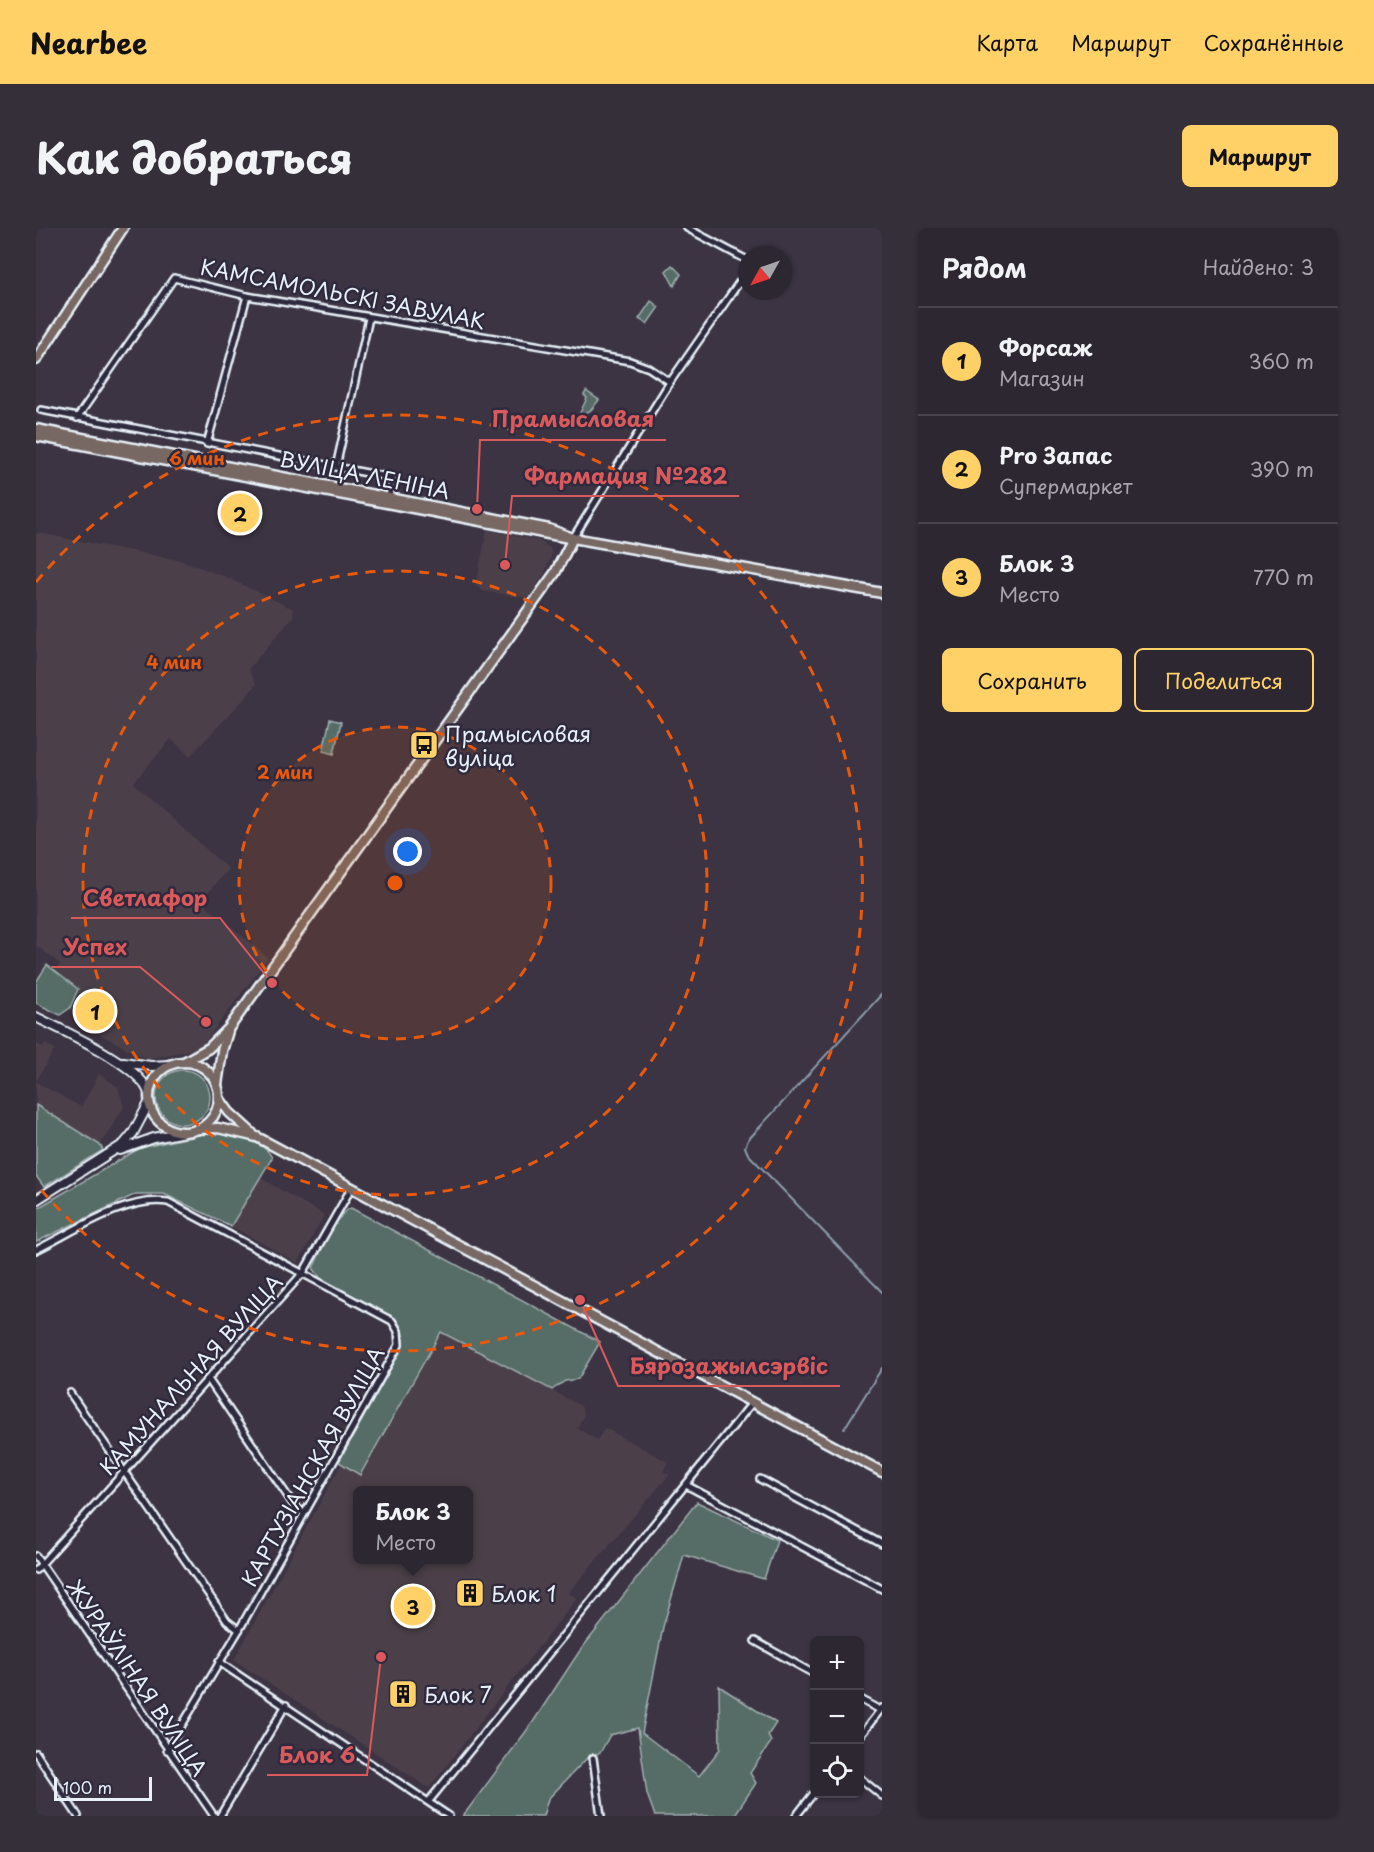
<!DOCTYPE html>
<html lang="ru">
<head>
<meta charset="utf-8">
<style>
  :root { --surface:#2d2732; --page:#352f3a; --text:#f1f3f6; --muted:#a7a5ac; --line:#48444d; --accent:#ffd166 }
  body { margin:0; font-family:"Playpen Sans",sans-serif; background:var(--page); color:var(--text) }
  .controls { position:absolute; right:18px; bottom:18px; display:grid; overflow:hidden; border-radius:9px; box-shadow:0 2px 4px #0004 }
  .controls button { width:54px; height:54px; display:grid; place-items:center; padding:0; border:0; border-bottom:2px solid var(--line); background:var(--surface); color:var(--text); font:30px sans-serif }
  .compass { position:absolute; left:702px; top:18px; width:54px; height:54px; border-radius:50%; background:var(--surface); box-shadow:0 2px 4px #0004; rotate:230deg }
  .scale { position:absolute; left:18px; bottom:15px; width:98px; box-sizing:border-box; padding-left:6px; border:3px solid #e8f1f8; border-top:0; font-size:16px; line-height:21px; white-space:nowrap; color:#e8f1f8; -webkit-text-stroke:4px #2f2a3d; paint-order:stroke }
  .you { position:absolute; left:372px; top:624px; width:21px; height:21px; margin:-15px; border:4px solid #fff; border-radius:50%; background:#1a73e8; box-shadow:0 0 0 9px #1a73e833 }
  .badge { display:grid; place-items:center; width:39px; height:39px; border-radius:50%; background:var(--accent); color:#111; font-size:20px; font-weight:700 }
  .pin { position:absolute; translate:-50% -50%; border:3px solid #fff; box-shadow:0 2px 6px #0006 }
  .popup { position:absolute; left:317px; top:1258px; width:120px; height:78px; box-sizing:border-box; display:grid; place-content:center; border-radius:9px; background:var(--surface); filter:drop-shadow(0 2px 4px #0005); font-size:20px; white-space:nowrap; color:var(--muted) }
  .popup b { font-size:22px; color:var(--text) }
  .popup::after { content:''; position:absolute; left:50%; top:100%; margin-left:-12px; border:12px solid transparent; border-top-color:var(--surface) }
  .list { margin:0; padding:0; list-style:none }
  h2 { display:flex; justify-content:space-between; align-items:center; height:78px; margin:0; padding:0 24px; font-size:26px }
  h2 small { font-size:20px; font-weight:400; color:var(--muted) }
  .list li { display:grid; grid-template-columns:39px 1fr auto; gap:18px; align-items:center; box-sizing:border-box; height:108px; padding:0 24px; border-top:2px solid var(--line) }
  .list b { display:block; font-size:22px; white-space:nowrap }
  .list p { margin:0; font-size:20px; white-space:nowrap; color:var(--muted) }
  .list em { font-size:20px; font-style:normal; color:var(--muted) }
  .actions { display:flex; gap:12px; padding:18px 24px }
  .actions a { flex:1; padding:14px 0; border:2px solid var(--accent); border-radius:9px; text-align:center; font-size:21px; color:var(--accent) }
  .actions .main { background:var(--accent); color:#111 }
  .icon { flex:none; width:33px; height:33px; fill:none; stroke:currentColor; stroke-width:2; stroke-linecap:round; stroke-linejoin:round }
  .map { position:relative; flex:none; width:846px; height:1588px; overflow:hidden; border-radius:9px }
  header { display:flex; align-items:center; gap:36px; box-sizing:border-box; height:84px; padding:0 30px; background:var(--accent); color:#111 }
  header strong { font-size:28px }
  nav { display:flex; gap:33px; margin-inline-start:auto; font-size:21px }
  .intro { display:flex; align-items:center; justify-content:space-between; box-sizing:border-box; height:144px; padding:0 36px }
  h1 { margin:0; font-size:42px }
  .button { padding:15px 27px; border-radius:9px; background:var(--accent); color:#111; font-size:21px; font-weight:700 }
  main { display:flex; gap:36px; padding:0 36px }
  aside { flex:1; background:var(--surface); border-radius:9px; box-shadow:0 2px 4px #0004 }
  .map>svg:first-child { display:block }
  .built { fill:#4b404a; fill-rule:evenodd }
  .green { fill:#576c66; stroke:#a0aeaf; stroke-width:1.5 }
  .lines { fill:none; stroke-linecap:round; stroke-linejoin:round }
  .stream { stroke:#8d9eac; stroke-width:2 }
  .street-casing { stroke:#e8f1f8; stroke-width:10 }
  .secondary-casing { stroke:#e8f1f8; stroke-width:12 }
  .primary-casing { stroke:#e8f1f8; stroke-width:13 }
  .street { stroke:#2f2a3d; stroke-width:5 }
  .secondary { stroke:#2f2a3d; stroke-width:8 }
  .primary { stroke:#776864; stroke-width:8 }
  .ring { fill:none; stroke:#e8590c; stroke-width:3; stroke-dasharray:10 8 }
  .labels { text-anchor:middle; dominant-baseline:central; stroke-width:5; stroke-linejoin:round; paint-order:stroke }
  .street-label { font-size:21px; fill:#e8f1f8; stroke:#2f2a3d }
  .poi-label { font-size:21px; fill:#e8f1f8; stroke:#2f2a3d; text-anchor:start }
  .centre { fill:#e8590c; stroke:#2f2a3d; stroke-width:3 }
  .ring-label { font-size:18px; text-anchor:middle; font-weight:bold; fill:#e8590c; stroke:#2f2a3d; stroke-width:5; stroke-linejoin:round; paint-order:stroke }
  .leader { fill:none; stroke:#da5a5c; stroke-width:2 }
  .callout-dot { fill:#da5a5c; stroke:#2f2a3d; stroke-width:2 }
  .callout-label { font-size:22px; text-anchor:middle; font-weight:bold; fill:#da5a5c; stroke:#2f2a3d; stroke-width:5; stroke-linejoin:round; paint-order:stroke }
</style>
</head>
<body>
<header>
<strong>Nearbee</strong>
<nav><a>Карта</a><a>Маршрут</a><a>Сохранённые</a></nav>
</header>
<div class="intro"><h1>Как добраться</h1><a class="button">Маршрут</a></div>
<main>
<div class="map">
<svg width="846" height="1588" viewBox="0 0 846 1588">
  <rect width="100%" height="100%" fill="#3c3443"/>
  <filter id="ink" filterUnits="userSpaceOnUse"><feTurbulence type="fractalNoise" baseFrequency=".0167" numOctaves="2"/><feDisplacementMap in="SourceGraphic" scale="12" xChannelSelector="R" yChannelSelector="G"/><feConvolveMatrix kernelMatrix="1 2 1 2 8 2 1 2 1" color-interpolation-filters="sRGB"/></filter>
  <g filter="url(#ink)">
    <!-- built -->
    <g class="built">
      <polygon points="451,302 503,313 514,320 516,326 508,346 492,370 447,363 440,357"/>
      <polygon points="2,305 147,333 192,350 257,381 257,389 212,441 220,456 209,470 154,528 135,511 97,555 192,641 165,673 232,730 166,818 155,822 114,830 103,827 63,806 68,796 49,777 43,775 45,768 39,765 42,761 20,742 24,736 0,717 0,306"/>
      <polygon points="0,816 7,819 9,816 19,821 0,853"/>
      <polygon points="63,846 82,859 88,879 64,917 0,877 0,854 45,879"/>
      <polygon points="223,949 288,987 262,1035 195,998"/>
      <path d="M405,1104L545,1178L548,1187L541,1200L561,1212L569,1200L632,1234L627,1243L633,1247L532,1365L541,1370L393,1560L198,1432L306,1235L325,1246ZM322,1262H433V1332H322Z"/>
    </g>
    <!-- green -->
    <g class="green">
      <polygon points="636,37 645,46 638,58 630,43"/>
      <polygon points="615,73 623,79 611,96 603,91"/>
      <polygon points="550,163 563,172 555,182 542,189 551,170 548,167"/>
      <polygon points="294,491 305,494 298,526 287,523"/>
      <polygon points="11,737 42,761 34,780 24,787 0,775 0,754"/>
      <circle cx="147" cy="869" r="27"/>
      <polygon points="0,877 64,917 67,922 8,959 0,948"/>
      <path d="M176,904C193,907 229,912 236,930L195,998L128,966H100L0,1014V981L104,920Z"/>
      <path d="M315,980L564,1114L542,1151L529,1153L516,1162L405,1104L324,1247L303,1234L367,1118C368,1107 367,1100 360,1091L285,1051L277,1040C285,1025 300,985 315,980Z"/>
      <polygon points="661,1274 741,1312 728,1351 648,1327 627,1399 606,1505 663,1548 684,1521 683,1458 740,1495 732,1507 735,1514 714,1545 720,1555 698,1588 619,1588 611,1566 602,1500 574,1507 564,1525 552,1529 512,1571 507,1588 427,1588 497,1494 543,1424"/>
    </g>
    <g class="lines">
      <!-- stream -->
      <g class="stream">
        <polyline points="846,766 712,912 709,919 712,926 846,1064"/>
        <polyline points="808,1201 846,1140"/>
      </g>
      <!-- street casing -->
      <g class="street-casing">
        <g id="street">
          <polyline points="651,0 711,32"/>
          <polyline points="5,182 357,250 352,273"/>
          <polyline points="41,190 138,50 211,68 594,133 613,140 634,154"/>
          <polyline points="171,216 211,68"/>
          <polyline points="300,239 333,90"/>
          <polyline points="537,310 634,154 711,43"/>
          <path d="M0,1022C37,1004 91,967 132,974L356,1093L362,1103L363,1117L203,1402L131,1522"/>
          <polyline points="172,1151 257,1276 267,1285"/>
          <polyline points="34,1165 191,1393 203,1402"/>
          <polyline points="724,1251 846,1316"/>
          <polyline points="650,1257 846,1361"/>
          <polyline points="0,1328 178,1588"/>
          <polyline points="0,1342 267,1045 316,959"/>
          <polyline points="719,1413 778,1446"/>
          <polyline points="183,1434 413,1588"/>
          <polyline points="824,1471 844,1482"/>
          <polyline points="824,1508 846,1480"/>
          <polyline points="0,1525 42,1588"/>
          <polyline points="557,1530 565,1588"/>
          <polyline points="824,1550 846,1568"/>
          <polyline points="393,1573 716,1175"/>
          <polyline points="184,1588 250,1477"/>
          <polyline points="760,1588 778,1565"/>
        </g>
      </g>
      <!-- secondary casing -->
      <g class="secondary-casing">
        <g id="secondary">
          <path d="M0,789C27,803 107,838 113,866"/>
          <polyline points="87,834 115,838 134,837"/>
          <polyline points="84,922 118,910 148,904"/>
          <polyline points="0,972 88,916 97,905 113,875"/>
        </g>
      </g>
      <!-- primary casing -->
      <g class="primary-casing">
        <g id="primary">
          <polyline points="0,132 87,0"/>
          <polyline points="0,201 513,301 537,310 846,365"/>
          <polyline points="0,208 533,310"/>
          <polyline points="148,834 173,820 193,800 519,345 537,310"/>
          <circle cx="148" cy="869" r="35"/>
          <polyline points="181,857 186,823 192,803"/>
          <polyline points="183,870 193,884 216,905"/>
          <polyline points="161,901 182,900 221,909 846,1244"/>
        </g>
      </g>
      <!-- street -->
      <use href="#street" class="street"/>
      <!-- secondary -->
      <use href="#secondary" class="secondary"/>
      <!-- primary -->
      <use href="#primary" class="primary"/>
    </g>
  </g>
  <!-- distance rings -->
  <circle cx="359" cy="655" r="156" fill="#e8590c" fill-opacity=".12"/>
  <g class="ring">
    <circle cx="359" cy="655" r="156"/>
    <circle cx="359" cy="655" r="312"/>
    <path d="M0 354A468 468 0 1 1 0 956"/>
  </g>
  <!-- icons -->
  <defs>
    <g id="bus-square" transform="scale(1.5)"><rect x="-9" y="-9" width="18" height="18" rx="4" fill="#ffd166" stroke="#2f2a3d"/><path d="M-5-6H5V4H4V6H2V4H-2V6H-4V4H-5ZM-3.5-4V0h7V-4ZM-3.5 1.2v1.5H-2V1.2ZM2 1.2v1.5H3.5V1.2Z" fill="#111"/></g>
    <g id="building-square" transform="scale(1.5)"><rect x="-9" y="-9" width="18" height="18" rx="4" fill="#ffd166" stroke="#2f2a3d"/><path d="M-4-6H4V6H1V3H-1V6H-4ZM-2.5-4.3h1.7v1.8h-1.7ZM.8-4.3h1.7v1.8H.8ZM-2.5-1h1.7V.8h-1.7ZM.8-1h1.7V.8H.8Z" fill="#111"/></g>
  </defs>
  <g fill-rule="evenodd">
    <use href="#bus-square" x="388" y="517"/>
    <use href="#building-square" x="434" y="1365"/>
    <use href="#building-square" x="367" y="1466"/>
  </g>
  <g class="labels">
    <!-- street labels -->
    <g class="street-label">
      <text transform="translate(307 65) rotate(11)">КАМСАМОЛЬСКІ ЗАВУЛАК</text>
      <text transform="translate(329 246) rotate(11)">ВУЛІЦА ЛЕНІНА</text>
      <text transform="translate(154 1146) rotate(-48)">КАМУНАЛЬНАЯ ВУЛІЦА</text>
      <text transform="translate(276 1238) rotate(-61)">КАРТУЗІАНСКАЯ ВУЛІЦА</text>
      <text transform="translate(102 1449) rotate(56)">ЖУРАЎЛІНАЯ ВУЛІЦА</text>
    </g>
    <!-- poi labels -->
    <g class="poi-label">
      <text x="409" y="505">Прамысловая<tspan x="409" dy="24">вуліца</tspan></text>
      <text x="455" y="1365">Блок 1</text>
      <text x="388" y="1466">Блок 7</text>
    </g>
  </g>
  <circle cx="359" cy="655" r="9" class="centre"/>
  <g class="ring-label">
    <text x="161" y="237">6 мин</text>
    <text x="138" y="441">4 мин</text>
    <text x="249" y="551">2 мин</text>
  </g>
  <!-- callouts -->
  <path class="leader" d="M441 281L444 212H630M469 337L476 268H703M236 755L184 690H35M170 794L104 739H15M544 1072L582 1158H804M345 1429L331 1547H231"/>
  <g class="callout-dot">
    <circle cx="441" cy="281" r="6"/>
    <circle cx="469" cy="337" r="6"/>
    <circle cx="236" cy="755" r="6"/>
    <circle cx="170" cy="794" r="6"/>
    <circle cx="544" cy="1072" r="6"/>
    <circle cx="345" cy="1429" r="6"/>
  </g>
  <g class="callout-label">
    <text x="537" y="199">Прамысловая</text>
    <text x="590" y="256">Фармация №282</text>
    <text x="109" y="678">Светлафор</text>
    <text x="59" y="727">Успех</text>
    <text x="693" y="1146">Бярозажылсэрвіс</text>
    <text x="281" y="1535">Блок 6</text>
  </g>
</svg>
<div class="controls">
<button>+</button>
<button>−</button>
<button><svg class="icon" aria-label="locate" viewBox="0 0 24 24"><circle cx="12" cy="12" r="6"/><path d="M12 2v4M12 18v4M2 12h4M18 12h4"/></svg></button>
</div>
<svg class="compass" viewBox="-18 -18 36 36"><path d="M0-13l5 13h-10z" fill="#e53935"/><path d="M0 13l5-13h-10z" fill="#a7a5ac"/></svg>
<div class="scale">100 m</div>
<div class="you"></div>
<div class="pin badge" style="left:59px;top:783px">1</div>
<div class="pin badge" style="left:204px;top:285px">2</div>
<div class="pin badge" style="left:377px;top:1378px">3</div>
<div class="popup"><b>Блок 3</b>Место</div>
</div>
<aside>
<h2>Рядом<small>Найдено: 3</small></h2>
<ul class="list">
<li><span class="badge">1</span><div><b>Форсаж</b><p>Магазин</p></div><em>360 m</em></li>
<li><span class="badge">2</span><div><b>Pro Запас</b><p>Супермаркет</p></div><em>390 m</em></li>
<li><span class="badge">3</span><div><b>Блок 3</b><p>Место</p></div><em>770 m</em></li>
</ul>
<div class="actions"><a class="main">Сохранить</a><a>Поделиться</a></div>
</aside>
</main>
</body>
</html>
